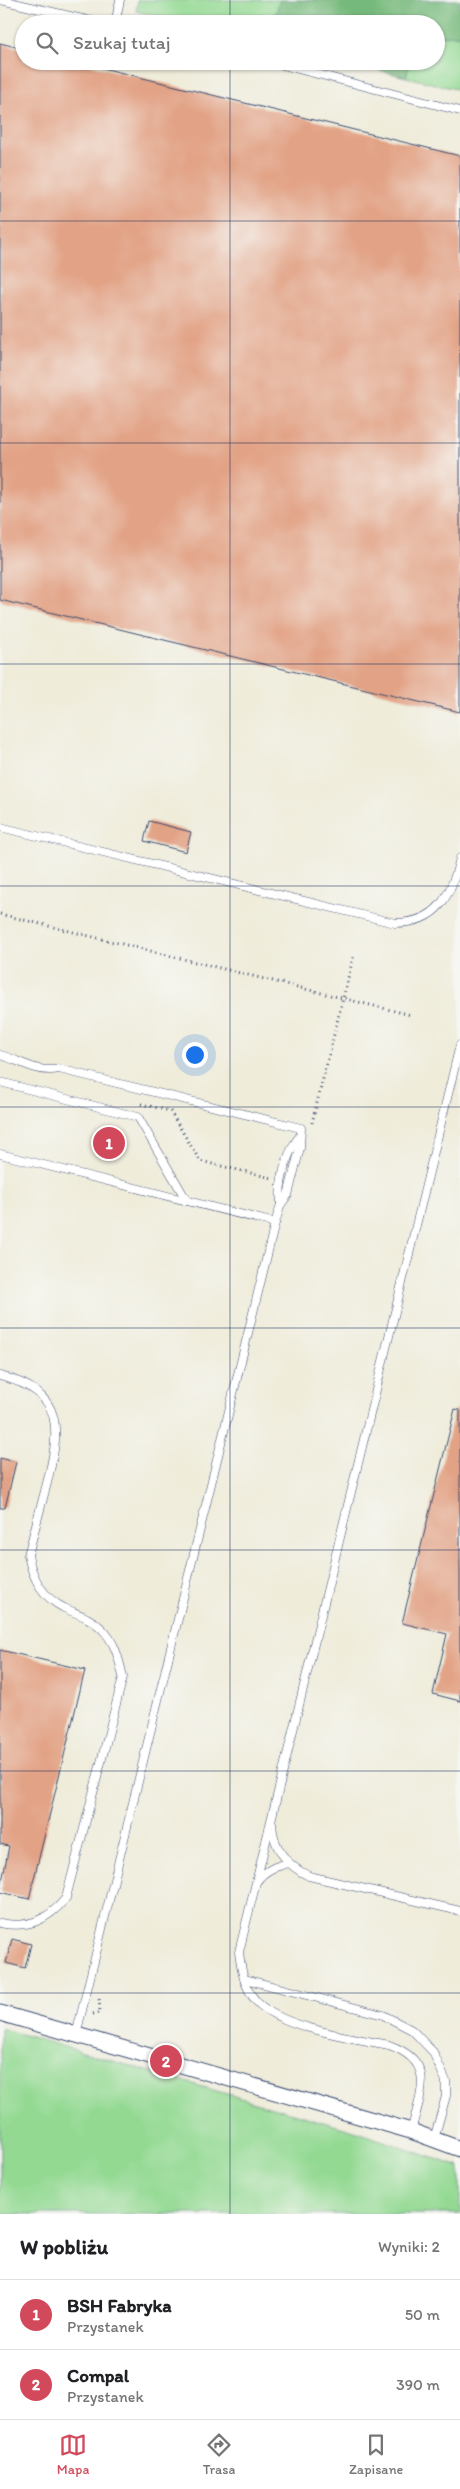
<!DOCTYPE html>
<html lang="pl">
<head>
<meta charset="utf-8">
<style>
  :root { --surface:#fff; --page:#f2f2f2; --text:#202124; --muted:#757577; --line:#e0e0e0; --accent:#d1495b }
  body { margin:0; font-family:Itim,sans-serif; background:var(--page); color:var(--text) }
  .you { position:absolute; left:194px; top:1054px; width:18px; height:18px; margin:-12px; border:4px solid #fff; border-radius:50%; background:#1a73e8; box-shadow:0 0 0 8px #1a73e833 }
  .badge { display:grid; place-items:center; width:32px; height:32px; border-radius:50%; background:var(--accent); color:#fff; font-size:16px; font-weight:700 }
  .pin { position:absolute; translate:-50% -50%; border:2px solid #fff; box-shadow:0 1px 5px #0006 }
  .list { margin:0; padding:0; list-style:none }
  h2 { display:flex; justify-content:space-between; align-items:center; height:65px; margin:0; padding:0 20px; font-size:21px }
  h2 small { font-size:16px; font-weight:400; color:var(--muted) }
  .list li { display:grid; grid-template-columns:32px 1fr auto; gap:15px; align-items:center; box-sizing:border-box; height:70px; padding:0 20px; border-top:1px solid var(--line) }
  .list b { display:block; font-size:19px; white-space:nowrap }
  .list p { margin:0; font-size:16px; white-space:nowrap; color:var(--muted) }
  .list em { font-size:16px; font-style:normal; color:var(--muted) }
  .icon { flex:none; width:28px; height:28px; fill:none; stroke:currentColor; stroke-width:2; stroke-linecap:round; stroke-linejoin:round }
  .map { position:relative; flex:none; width:460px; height:2214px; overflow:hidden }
  .search { position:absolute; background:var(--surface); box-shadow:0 1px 4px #0004; left:15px; right:15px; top:15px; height:55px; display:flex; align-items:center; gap:12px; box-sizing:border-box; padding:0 18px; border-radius:28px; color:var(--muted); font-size:19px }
  .sheet { height:205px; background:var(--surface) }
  nav { display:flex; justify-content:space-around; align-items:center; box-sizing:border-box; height:70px; border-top:1px solid var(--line); background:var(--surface); font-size:14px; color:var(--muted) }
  nav a { display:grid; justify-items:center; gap:2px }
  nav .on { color:var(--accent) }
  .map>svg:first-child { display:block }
  .green { fill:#93d992; stroke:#578478 }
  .forest { fill:#76b97c; stroke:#48746d }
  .building { fill:#e2a285 }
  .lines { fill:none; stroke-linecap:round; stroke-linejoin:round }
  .service-casing { stroke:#3b4b71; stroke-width:9 }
  .minor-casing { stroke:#3b4b71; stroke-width:17 }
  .path { stroke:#3b4b71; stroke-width:3; stroke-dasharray:1 4; stroke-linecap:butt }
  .service { stroke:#fff; stroke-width:8 }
  .minor { stroke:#fff; stroke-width:15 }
  .grid { fill:none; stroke:#1b2f5e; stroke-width:1; stroke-opacity:0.55 }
</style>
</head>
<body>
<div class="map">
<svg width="460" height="2214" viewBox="0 0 460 2214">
  <rect width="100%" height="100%" fill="#f6f6f2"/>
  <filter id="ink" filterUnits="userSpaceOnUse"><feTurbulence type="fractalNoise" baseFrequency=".02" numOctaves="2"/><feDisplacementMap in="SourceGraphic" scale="10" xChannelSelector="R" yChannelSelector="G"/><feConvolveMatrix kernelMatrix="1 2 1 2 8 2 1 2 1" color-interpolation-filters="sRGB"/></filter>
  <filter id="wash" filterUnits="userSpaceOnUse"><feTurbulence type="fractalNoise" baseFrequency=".0096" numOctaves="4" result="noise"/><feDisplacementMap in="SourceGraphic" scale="20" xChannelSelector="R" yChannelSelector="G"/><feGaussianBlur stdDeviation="1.12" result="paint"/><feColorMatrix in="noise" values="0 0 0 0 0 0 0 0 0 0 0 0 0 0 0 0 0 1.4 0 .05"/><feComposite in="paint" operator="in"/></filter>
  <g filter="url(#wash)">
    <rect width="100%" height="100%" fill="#efecda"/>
    <!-- green -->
    <g class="green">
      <polygon points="138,0 280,0 273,24 190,24 136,11"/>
      <polygon points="460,35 460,90 406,77 410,61 436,61 436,36"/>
      <polygon points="0,2028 351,2130 460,2167 460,2214 0,2214"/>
    </g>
    <!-- forest -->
    <g class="forest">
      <polygon points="280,0 460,0 460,35 436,36 436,24 273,24"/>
      <polygon points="343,61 410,61 406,77"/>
    </g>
    <g id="blocks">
      <!-- building -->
      <g class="building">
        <polygon points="0,43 24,49 24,61 74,61 460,156 460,712 0,600"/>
        <polygon points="149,821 191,832 186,852 144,841"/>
        <polygon points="455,1409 460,1410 460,1701 433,1694 447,1634 402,1623"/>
        <polygon points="0,1458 16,1462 5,1508 0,1508"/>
        <polygon points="0,1650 85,1670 29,1899 0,1892 9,1846 0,1844"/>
        <polygon points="12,1939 31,1944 25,1968 6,1963"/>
      </g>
    </g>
  </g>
  <g filter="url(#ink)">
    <use href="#blocks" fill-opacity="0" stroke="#3b4b71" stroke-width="1"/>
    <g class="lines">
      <!-- service casing -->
      <g class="service-casing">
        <g id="service">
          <polyline points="1,0 104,24"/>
          <polyline points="115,24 120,0"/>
          <polyline points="267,61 460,111"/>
          <path d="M0,827L395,923C438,923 451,896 460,858"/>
          <path d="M0,1055C20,1060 37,1074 59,1069L301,1128L300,1148L288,1195L281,1204L275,1223"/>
          <polyline points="0,1082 138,1117 187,1201"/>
          <polyline points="0,1154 275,1223 76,2035"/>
          <path d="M281,1204C278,1184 286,1154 299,1137"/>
          <path d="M0,1376C67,1392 60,1432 46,1487C40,1510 34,1532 28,1555C32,1577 42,1597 64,1608C77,1614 90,1617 101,1628C115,1641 119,1659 123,1677L66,1898C48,1920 28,1929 0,1923"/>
          <path d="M272,1823C273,1848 287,1866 309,1876L460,1911"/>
          <path d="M257,1881C265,1870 276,1866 289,1863"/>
          <polyline points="245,1979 383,2015 412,2030 433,2052 446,2081 446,2096 434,2139"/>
          <path d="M411,2131C421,2093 437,2062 389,2045C354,2038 282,2028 257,2002C244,1988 241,1969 239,1952L460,1045"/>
        </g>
      </g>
      <!-- minor casing -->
      <g class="minor-casing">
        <polyline id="minor" points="0,2013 411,2131 460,2149"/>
      </g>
      <!-- path -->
      <g class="path">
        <polyline points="0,914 411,1015"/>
        <polyline points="141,1104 170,1111 200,1161 272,1178"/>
        <polyline points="312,1123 354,954"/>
        <polyline points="93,2014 100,2013 99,1996"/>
      </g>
      <!-- service -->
      <use href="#service" class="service"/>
      <!-- minor -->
      <use href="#minor" class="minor"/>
    </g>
  </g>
  <!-- grid -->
  <path class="grid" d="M230,0V24M230,61V2214M0,221H460M0,443H460M0,664H460M0,886H460M0,1107H460M0,1328H460M0,1550H460M0,1771H460M0,1993H460"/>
</svg>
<div class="you"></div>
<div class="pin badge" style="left:109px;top:1143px">1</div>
<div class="pin badge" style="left:166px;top:2061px">2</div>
<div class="search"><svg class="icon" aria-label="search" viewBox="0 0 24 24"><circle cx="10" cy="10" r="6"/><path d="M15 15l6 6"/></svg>Szukaj tutaj</div>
</div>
<section class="sheet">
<h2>W pobliżu<small>Wyniki: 2</small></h2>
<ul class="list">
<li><span class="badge">1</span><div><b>BSH Fabryka</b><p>Przystanek</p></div><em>50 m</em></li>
<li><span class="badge">2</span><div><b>Compal</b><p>Przystanek</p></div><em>390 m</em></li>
</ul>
</section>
<nav>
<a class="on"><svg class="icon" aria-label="map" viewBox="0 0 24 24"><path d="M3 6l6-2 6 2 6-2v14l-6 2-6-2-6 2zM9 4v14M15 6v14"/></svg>Mapa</a>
<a><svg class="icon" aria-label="directions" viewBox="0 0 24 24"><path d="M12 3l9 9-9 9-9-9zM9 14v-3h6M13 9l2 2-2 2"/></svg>Trasa</a>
<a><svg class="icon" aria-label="saved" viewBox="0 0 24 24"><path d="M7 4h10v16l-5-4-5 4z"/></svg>Zapisane</a>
</nav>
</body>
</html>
